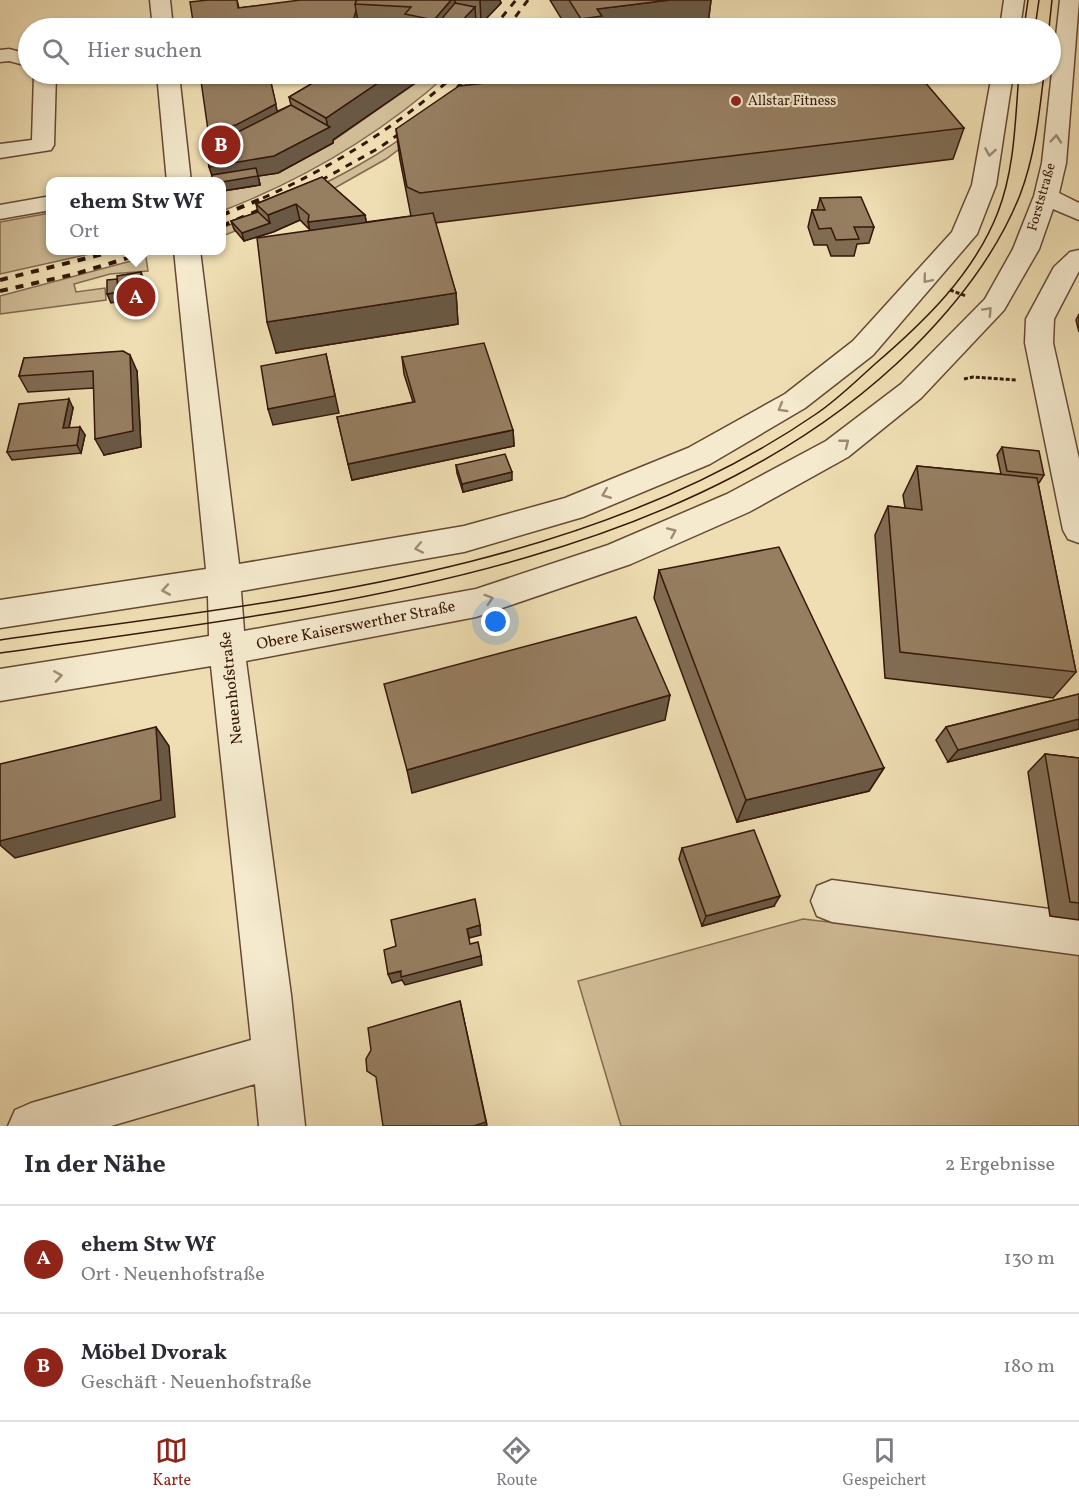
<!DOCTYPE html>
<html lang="de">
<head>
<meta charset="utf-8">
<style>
  :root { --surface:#fff; --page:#f7f7f7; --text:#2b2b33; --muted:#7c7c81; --line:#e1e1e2; --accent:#8f2418 }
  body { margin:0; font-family:Vollkorn,serif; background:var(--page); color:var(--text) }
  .you { position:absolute; left:496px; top:622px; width:21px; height:21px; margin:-15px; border:4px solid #fff; border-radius:50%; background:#1a73e8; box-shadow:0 0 0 9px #1a73e833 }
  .badge { display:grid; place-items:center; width:39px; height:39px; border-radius:50%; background:var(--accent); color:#fff; font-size:20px; font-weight:700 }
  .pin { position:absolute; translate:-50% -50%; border:3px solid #fff; box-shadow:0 2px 6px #0006 }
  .popup { position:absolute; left:46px; top:177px; width:180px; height:78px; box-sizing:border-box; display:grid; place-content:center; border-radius:12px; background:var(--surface); filter:drop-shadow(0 2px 4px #0005); font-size:20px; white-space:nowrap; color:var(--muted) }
  .popup b { font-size:22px; color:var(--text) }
  .popup::after { content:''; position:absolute; left:50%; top:100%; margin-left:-12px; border:12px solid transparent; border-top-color:var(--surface) }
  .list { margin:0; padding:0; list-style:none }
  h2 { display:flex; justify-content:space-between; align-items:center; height:78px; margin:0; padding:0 24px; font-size:26px }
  h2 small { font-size:20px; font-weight:400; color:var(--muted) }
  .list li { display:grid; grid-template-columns:39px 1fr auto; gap:18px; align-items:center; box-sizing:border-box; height:108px; padding:0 24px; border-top:2px solid var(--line) }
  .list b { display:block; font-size:22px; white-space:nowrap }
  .list p { margin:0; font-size:20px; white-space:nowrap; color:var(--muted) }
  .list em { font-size:20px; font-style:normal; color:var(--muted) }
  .icon { flex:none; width:33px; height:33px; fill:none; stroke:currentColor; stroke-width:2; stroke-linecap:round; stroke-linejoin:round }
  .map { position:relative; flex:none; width:1079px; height:1126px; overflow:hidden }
  .search { position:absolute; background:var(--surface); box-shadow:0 2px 4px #0004; left:18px; right:18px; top:18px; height:66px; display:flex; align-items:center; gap:15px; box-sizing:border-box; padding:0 21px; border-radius:33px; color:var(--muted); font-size:22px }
  .sheet { height:294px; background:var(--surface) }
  nav { display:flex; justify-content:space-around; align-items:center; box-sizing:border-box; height:84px; border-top:2px solid var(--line); background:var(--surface); font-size:16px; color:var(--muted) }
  nav a { display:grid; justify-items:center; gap:3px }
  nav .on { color:var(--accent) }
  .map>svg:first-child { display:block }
  .green { fill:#d0bc96; stroke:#836a4f; stroke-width:1.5 }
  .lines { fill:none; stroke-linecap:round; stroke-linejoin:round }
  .minor-casing { stroke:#644933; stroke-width:3 }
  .path { stroke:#361708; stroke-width:3; stroke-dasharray:4 2; stroke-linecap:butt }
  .minor { fill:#f5eace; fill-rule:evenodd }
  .tram { stroke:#361708; stroke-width:1.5 }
  .rail-far1 { stroke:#361708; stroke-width:3; stroke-dasharray:7 7; stroke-linecap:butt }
  .rail { stroke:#361708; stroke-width:4; stroke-dasharray:8 8; stroke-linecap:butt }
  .wall { fill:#816c53; stroke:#361708; stroke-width:1.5 }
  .shaded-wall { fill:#695844; stroke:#361708; stroke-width:1.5 }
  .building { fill:#967e61; stroke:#361708; stroke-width:1.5 }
  .oneway { stroke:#9f8b75 }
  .poi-dot { fill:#8f2418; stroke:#f5eace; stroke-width:2 }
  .labels { text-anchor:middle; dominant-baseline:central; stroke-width:4.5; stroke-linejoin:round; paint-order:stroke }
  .far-poi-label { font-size:14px; fill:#361708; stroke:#f5eace; text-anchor:start }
  .far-street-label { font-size:14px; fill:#361708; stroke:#f5eace }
  .street-label { font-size:16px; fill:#361708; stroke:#f5eace }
</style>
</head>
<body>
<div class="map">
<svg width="1079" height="1126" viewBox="0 0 1079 1126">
  <rect width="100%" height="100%" fill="#efdeb3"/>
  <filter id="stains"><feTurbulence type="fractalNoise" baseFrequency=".00333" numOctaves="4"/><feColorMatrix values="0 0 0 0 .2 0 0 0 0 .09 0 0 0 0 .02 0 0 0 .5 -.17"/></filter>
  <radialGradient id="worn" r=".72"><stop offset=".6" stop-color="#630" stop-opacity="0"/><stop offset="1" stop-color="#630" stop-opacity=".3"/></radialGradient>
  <!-- green -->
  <g class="green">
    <path d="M429,74H448C381,134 305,179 222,211V191L260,184L258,176L331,142Z"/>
    <path d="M476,74H496L504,88L446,114L386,159L326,193L223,236L222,228C313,193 410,147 476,74Z"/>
    <polygon points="50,213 51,250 103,251 0,274 0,222"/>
    <polygon points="146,257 148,271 110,274 74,284 76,292 105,288 106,300 0,314 0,296"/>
    <polygon points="803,919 1079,951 1079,1126 621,1126 578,981"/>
  </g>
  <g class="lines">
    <!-- minor casing -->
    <g class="minor-casing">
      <g id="minor">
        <polygon points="150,0 170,0 173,28 153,28"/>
        <polygon points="1004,0 1024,0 1020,28 1000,28"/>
        <polygon points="1060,0 1079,0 1066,163 1059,193 1079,203 1079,220 1053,209 1039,249 1004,310 921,398 848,457 749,512 631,564 476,617 246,661 291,995 305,1126 259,1126 255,1084 111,1126 8,1126 15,1110 31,1103 251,1040 211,666 0,701 0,669 209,636 208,596 0,628 0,600 206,569 174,250 200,250 239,564 464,526 565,498 688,448 785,394 853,341 952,232 972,185 992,74 1013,74 996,185 977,234 873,355 805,408 710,464 583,517 464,552 241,591 244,631 476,589 608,545 727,494 826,441 901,384 985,299 1013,249 1034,196 1042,163"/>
        <polygon points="9,49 28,54 28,66 9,61 0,62 0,50"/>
        <polygon points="34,74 56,74 54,145 51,150 0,158 0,144 32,140"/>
        <polygon points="157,74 179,74 191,182 167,182"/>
        <polygon points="51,196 51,210 0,219 0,205"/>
        <polygon points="1079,250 1079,271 1054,319 1053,343 1079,459 1079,543 1068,539 1063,530 1025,343 1026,319 1054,267 1070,252"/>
        <polygon points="832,880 1079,913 1079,955 832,922 817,916 811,901 817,886"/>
      </g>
    </g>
    <!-- path -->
    <g class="path">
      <polyline points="950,290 966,296"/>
      <polyline points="964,379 973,377 1016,380"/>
    </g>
    <!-- minor -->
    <use href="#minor" class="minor"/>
    <!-- tram -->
    <g class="tram">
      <polyline points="1024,28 1028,0"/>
      <polyline points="1035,28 1039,0"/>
      <polyline points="1049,28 1052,0"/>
      <path d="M0,640C274,601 582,575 816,414C837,400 856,381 875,364C924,322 974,274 998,212C1015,168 1015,120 1019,74"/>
      <path d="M0,653C303,609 684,575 913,348C957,304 997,253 1020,195C1035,156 1039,115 1044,74"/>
    </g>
    <!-- rail-far1 -->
    <g class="rail-far1">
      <polyline points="493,28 516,0"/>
      <polyline points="507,28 528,0"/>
      <polyline points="447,97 471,74"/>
      <polyline points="309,187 379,148 409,127"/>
      <path d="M263,198C334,166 398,126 456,74"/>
    </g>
    <!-- rail -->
    <g class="rail">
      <polyline points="222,215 266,197"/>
      <polyline points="222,226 274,204"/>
      <polyline points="0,280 119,250"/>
      <polyline points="0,291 75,274 154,250"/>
    </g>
  </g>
  <!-- wall -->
  <g class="wall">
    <polygon points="237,0 239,8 299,1 298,0 500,0 501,3 481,24 476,23 471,28 384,28 359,27 358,28 194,28"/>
    <polygon points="550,0 711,0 708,24 677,28 567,28"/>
    <polygon points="328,74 428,74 423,79 421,79 333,140 333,143 278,173 258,176 260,185 222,191 222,182 211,138 278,111 291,105 289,97"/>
    <polygon points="964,128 953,159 435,223 456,293 458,324 276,353 310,230 300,220 273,232 244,241 234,229 231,221 258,212 256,204 322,177 365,215 366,222 411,216 400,160 396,129"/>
    <polygon points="820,198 874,227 869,243 857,244 854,256 831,256 827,245 814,245 808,227 812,210 817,210"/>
    <polygon points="1079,314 1079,332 1076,320"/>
    <polygon points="402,357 513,430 514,446 352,480 337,417 413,402 404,374"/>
    <polygon points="24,358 137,371 141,447 104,455 94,388 28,392 19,376"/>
    <polygon points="73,408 69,428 85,435 81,453 12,460 7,452"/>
    <polygon points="1002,447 1044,475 1039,483 1038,483 1076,672 1053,698 885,678 875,535 888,506 905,508 903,495 917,466 1001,474 997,455"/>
    <polygon points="456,465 512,480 463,492 457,473"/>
    <polygon points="659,570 884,768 869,791 737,822 654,598"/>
    <polygon points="1079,694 1079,729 948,762 936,740 946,727"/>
    <polygon points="1045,754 1079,758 1079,920 1050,916 1028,772"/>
    <polygon points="682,848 774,906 702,926 679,859"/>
  </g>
  <!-- shaded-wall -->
  <g class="shaded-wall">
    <polygon points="451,0 455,0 456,19 434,28 434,20"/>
    <polygon points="480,0 500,0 501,3 481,24"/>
    <polygon points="670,0 711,0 708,24 677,28 580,28 581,19 597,9"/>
    <polygon points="475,7 476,23 471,28 455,28"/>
    <polygon points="356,11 359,27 358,28 291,28"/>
    <polygon points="269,74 281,128 215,155 208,130"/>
    <polygon points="391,74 420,74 421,79 333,140 333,143 278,173 258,176 260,185 222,191 222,182 214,182 209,167 328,128 326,118"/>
    <polygon points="422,74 428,74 423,79"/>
    <polygon points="296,204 300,220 273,232 244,241 242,233 270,223 268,215"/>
    <polygon points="365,215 368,232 312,239 308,222"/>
    <polygon points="141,272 147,289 148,302 125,306 122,301 111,303 107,294 118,290"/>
    <polygon points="456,293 458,324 276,353 267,322"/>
    <polygon points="326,354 339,413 273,425 268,409"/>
    <polygon points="130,355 137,371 141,447 104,455 95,439"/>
    <polygon points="69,399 73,408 67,436 63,428"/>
    <polygon points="80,427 85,435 81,453 77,445"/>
    <polygon points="513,430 514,446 352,480 348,464"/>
    <polygon points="512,472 512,480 463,492 462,484"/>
    <polygon points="670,695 665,720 412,793 407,770"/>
    <polygon points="1079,719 1079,729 948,762 958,750"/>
    <polygon points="156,727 169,746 175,817 15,858 0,845 0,841"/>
    <polygon points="884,768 869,791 737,822 746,800"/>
    <polygon points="780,896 774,906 702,926 706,916"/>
    <polygon points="480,925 481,935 469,938 467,929"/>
    <polygon points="481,956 482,965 405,985 402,980 392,983 388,974"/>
    <polygon points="460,1001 487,1125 483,1126 474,1126"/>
  </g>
  <!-- building -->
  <g class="building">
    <polygon points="208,0 237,0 238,8 300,0 357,0 355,4 356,11 353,21 291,28 194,28 190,2"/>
    <polygon points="357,0 451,0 434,20 405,14 411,7 355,4"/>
    <polygon points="569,0 670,0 597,9 602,16 581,19"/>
    <polygon points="455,3 475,7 455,28 398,28 406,22 434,28"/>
    <polygon points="200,74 269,74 276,104 236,125 208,130"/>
    <polygon points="328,74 391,74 326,118 289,97"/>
    <polygon points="565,74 918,74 964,128 420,193 407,187 396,129 459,86"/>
    <polygon points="291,105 330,127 274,156 209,167 205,139 238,132"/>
    <polygon points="256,168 258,176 222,182 212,182 212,175"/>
    <polygon points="322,177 365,215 308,222 309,215 296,204 268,215 256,204"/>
    <polygon points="861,197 874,227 854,227 859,239 836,240 831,228 819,229 812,210 825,210 820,198"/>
    <polygon points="258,212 270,223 242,233 231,221"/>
    <polygon points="433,213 456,293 267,322 257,238"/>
    <polygon points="141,272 141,286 118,290 117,276"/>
    <polygon points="117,279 118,290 119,292 107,294 107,280"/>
    <polygon points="484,343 513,430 348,464 337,417 415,402 402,357"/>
    <polygon points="123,351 130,355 133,431 95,439 93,371 19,376 24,358"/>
    <polygon points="326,354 335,396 268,409 261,366"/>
    <polygon points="69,399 63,428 80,427 77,445 7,452 19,404"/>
    <polygon points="1002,447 1039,451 1044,475 1007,471"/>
    <polygon points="505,454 512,472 462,484 456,465"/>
    <polygon points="917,466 1037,478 1076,672 900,652 888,506 922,510"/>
    <polygon points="779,547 884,768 746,800 659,570"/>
    <polygon points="636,617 670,695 407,770 384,684"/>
    <polygon points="1079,694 1079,719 958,750 946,727"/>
    <polygon points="156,727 161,800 0,841 0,764"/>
    <polygon points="1045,754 1079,758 1079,903 1070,902"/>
    <polygon points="754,830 780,896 706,916 682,848"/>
    <polygon points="475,899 480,925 467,929 470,944 478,942 481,956 401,977 401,971 388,974 384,950 396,946 391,920"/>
    <polygon points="460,1001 486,1122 474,1126 383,1126 376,1077 367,1071 366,1059 371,1050 368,1028"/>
  </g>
  <!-- one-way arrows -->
  <defs><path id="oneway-chevron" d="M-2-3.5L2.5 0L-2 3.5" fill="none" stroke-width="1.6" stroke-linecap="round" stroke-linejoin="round" transform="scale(1.5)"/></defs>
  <g class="oneway">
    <use href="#oneway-chevron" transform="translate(1056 139) rotate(-85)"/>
    <use href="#oneway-chevron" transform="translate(990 152) rotate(99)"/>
    <use href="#oneway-chevron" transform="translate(927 279) rotate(130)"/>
    <use href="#oneway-chevron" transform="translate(988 311) rotate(-47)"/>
    <use href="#oneway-chevron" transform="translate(782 408) rotate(150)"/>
    <use href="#oneway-chevron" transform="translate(845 443) rotate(-38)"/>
    <use href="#oneway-chevron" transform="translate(606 494) rotate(158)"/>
    <use href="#oneway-chevron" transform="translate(672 532) rotate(-24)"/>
    <use href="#oneway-chevron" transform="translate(419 548) rotate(169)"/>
    <use href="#oneway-chevron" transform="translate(166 590) rotate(170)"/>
    <use href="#oneway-chevron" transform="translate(489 599) rotate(-18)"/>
    <use href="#oneway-chevron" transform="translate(58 676) rotate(-9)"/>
  </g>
  <!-- markers -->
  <circle class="poi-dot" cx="736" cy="101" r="6"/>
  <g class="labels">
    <!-- far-poi labels -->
    <g class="far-poi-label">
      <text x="748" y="101">Allstar Fitness</text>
    </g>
    <!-- far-street labels -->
    <g class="far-street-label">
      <text transform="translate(1042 197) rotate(-74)">Forststraße</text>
    </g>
    <!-- street labels -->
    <g class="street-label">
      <text transform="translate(356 626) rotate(-11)">Obere Kaiserswerther Straße</text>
      <text transform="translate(232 688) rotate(-96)">Neuenhofstraße</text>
    </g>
  </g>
  <rect width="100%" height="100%" filter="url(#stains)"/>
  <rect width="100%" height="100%" fill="url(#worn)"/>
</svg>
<div class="you"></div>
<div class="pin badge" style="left:136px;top:297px">A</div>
<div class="popup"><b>ehem Stw Wf</b>Ort</div>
<div class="pin badge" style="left:221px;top:145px">B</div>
<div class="search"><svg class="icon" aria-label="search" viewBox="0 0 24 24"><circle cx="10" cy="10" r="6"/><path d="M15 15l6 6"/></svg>Hier suchen</div>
</div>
<section class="sheet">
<h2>In der Nähe<small>2 Ergebnisse</small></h2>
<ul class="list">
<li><span class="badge">A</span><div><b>ehem Stw Wf</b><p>Ort · Neuenhofstraße</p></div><em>130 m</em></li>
<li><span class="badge">B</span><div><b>Möbel Dvorak</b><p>Geschäft · Neuenhofstraße</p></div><em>180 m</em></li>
</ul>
</section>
<nav>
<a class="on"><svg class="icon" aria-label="map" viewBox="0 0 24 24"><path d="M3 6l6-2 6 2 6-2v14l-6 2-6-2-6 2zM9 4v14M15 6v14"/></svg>Karte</a>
<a><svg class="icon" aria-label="directions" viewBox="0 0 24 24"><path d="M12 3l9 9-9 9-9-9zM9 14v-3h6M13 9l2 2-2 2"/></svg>Route</a>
<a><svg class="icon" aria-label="saved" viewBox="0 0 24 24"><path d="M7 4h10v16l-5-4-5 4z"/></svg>Gespeichert</a>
</nav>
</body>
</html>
